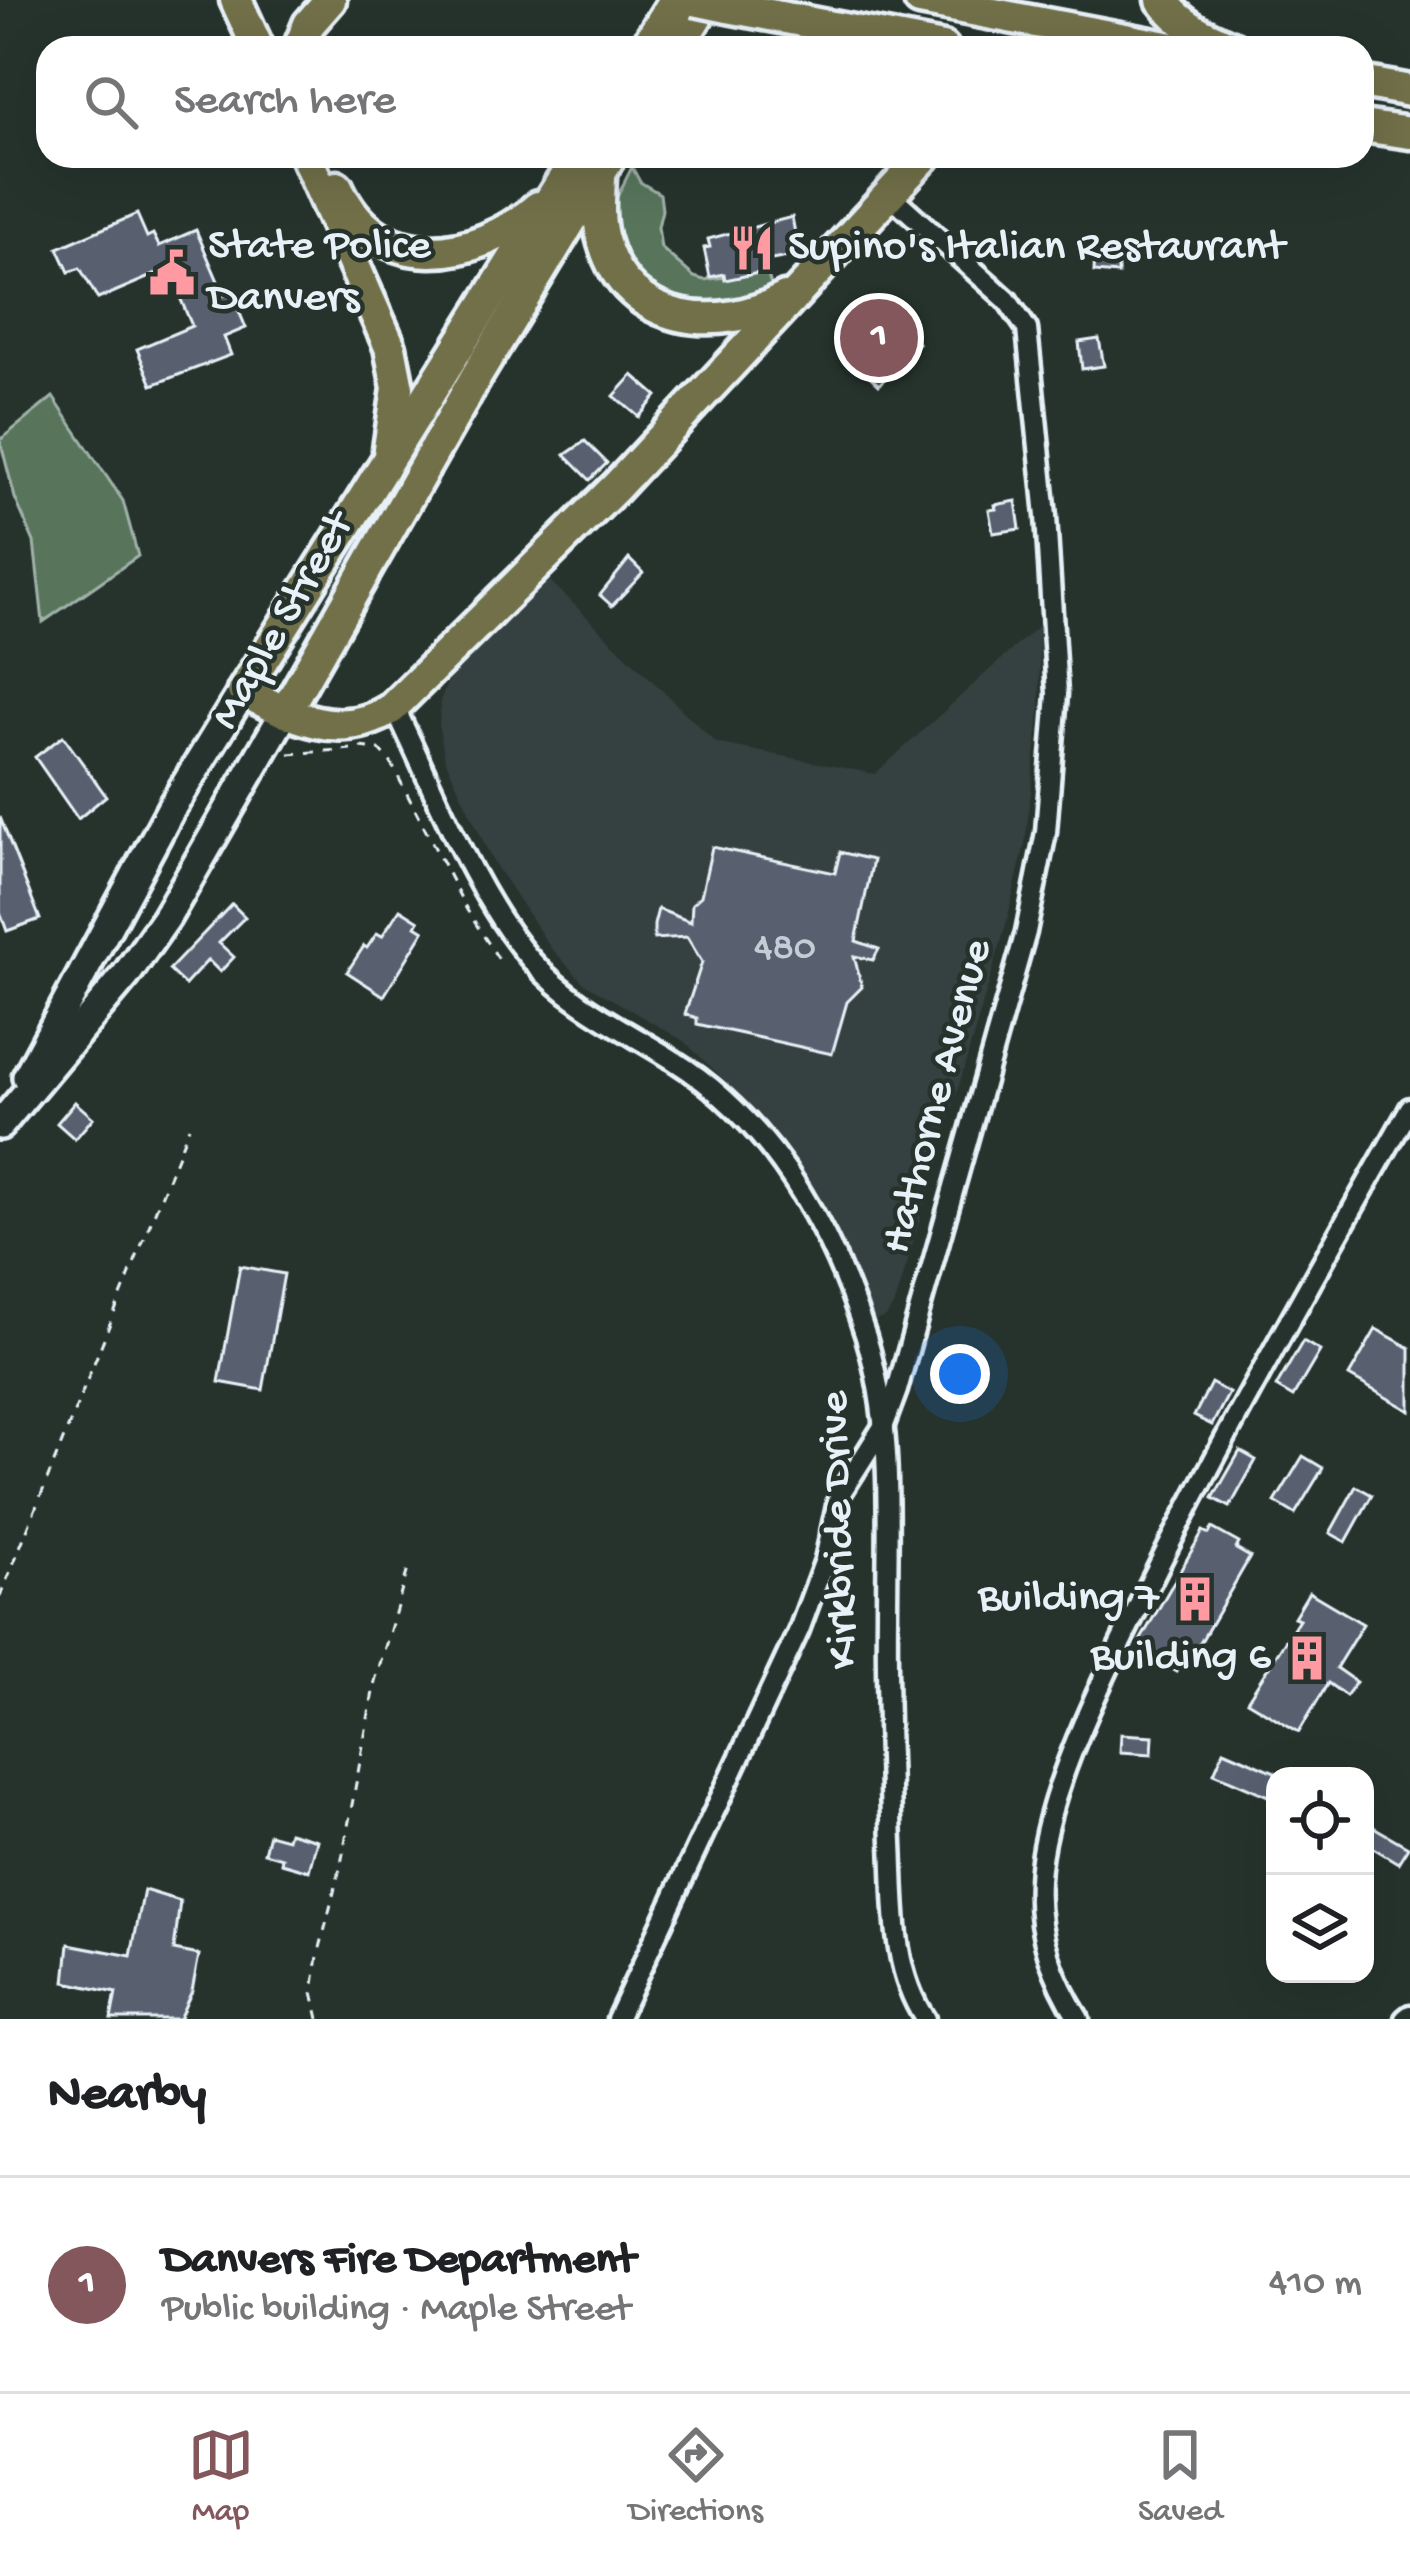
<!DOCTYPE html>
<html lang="en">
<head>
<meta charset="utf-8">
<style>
  :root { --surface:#fff; --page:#f6f6f6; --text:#202124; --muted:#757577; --line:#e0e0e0; --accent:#84575d }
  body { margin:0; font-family:"Gochi Hand",sans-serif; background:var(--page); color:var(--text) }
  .controls { position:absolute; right:36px; bottom:36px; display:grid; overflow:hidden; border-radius:24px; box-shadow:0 12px 48px #0002 }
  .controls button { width:108px; height:108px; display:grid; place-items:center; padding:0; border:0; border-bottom:3px solid var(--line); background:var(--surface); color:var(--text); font:60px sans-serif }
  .you { position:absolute; left:960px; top:1374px; width:42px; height:42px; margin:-30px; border:9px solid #fff; border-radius:50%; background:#1a73e8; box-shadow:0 0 0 18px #1a73e833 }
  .badge { display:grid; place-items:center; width:78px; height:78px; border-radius:50%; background:var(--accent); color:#fff; font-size:39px; font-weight:700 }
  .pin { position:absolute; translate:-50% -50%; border:6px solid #fff; box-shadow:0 3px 12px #0006 }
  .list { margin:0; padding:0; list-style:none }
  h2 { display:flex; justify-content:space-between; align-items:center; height:156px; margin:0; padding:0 48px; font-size:51px }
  h2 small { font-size:39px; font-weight:400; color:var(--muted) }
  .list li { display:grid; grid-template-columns:78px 1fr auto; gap:36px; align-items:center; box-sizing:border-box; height:216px; padding:0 48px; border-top:3px solid var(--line) }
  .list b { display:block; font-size:45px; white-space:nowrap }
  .list p { margin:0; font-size:39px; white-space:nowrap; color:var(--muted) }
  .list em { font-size:39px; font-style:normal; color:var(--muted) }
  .icon { flex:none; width:66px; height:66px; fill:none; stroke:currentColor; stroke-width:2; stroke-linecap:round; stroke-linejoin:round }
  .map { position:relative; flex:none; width:1410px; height:2019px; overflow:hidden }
  .search { position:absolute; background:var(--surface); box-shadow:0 12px 48px #0002; left:36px; right:36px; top:36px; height:132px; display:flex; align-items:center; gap:30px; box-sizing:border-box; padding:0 42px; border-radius:36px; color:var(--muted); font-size:45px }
  .sheet { height:372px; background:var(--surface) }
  nav { display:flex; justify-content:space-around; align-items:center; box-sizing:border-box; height:168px; border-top:3px solid var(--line); background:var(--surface); font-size:33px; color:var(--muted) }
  nav a { display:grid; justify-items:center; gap:6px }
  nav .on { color:var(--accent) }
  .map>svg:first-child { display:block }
  .built { fill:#354141 }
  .green { fill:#58745b; stroke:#a0b2aa; stroke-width:3 }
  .building { fill:#58616f; stroke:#e8f1f8; stroke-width:3 }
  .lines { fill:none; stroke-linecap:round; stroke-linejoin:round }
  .street-casing { stroke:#e8f1f8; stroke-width:27 }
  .secondary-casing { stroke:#e8f1f8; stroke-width:36 }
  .primary-casing { stroke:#e8f1f8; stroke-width:39 }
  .path { stroke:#e8f1f8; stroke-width:3; stroke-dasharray:9 9; stroke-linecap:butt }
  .street { stroke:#26332d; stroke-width:18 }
  .secondary { stroke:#26332d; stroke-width:27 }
  .primary { stroke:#71704a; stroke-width:30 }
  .primary-bridge-casing { stroke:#e8f1f8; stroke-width:39; stroke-linecap:butt }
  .primary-bridge { stroke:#71704a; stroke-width:30 }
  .labels { text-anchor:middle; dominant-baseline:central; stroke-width:9; stroke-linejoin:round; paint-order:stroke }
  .number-label { font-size:39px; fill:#c4cdd6 }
  .poi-label { font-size:45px; fill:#e8f1f8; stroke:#26332d; text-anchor:start }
  .street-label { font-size:45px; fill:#e8f1f8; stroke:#26332d }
</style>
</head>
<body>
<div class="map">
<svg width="1410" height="2019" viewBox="0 0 1410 2019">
  <rect width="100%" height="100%" fill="#26332d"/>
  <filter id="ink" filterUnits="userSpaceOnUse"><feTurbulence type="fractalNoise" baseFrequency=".00833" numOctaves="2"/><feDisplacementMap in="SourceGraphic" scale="24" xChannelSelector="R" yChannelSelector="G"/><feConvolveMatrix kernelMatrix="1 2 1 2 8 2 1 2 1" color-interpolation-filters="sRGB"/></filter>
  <g filter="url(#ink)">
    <!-- built -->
    <polygon class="built" points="548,579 716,743 875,774 1039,625 1040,712 1025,844 1005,928 896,1301 886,1317 873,1321 866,1311 822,1209 752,1107 684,1041 584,983 550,947 492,860 445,759 439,728 440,701 449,679"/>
    <!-- green -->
    <g class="green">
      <polygon points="632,167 640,182 660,194 662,210 658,227 661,248 694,277 704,280 767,271 773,293 752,303 683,309 625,268 614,227 615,201"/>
      <polygon points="53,397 123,501 138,556 43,622 34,542 15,498 0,440"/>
    </g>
    <!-- building -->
    <g class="building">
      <polygon points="137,214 147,237 153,234 159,246 196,230 224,295 231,292 246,328 224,337 231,355 152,385 137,349 192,326 168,269 98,299 80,268 69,272 58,248"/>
      <polygon points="792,217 799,255 766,261 768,271 725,280 724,274 710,277 704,248 710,247 708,239"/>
      <polygon points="1095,252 1118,254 1118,274 1094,272"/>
      <polygon points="870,316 893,338 902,328 918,343 879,385 836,345"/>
      <polygon points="1099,339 1104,366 1082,369 1079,342"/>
      <polygon points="633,375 657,396 639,417 614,396"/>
      <polygon points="585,441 607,463 590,480 565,455"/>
      <polygon points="1016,501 1020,529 993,533 989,510 996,509 995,505"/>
      <polygon points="629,559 643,573 612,606 600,595"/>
      <polygon points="63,736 106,796 78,819 35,757"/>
      <polygon points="0,817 40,919 7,931 0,912"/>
      <polygon points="712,847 835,873 840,852 873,860 856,941 879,949 873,960 854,956 862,987 847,1002 832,1054 697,1024 697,1018 685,1014 702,962 687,937 654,939 654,925 658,909 691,922 692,904 701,896"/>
      <polygon points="232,904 245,917 219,943 234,957 220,972 208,960 185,985 169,970"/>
      <polygon points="400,909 419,921 416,926 424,931 384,996 347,972 364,946 367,948 377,933 382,936"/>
      <polygon points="75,1102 93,1118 75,1139 57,1123"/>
      <polygon points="240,1266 284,1274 263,1390 219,1382"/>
      <polygon points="1376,1329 1410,1348 1410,1411 1349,1376"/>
      <polygon points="1303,1341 1320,1351 1293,1397 1276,1387"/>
      <polygon points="1211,1383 1229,1393 1212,1425 1194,1416"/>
      <polygon points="1240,1451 1256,1460 1230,1507 1213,1498"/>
      <polygon points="1303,1456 1323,1468 1295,1514 1275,1502"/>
      <polygon points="1356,1486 1372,1495 1346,1542 1330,1533"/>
      <polygon points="1212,1528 1239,1543 1236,1549 1250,1557 1185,1669 1180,1665 1176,1672 1140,1651 1145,1644 1140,1641 1203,1531 1209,1534"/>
      <polygon points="1309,1592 1363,1624 1336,1668 1356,1682 1346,1696 1328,1683 1299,1732 1247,1701 1299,1619 1294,1617"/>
      <polygon points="1121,1734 1153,1736 1152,1754 1120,1752"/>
      <polygon points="1224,1750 1275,1772 1275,1799 1214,1773"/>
      <polygon points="1365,1822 1408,1847 1398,1863 1365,1843"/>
      <polygon points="289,1832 317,1840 309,1871 281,1863 282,1858 264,1853 269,1834 287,1839"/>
      <polygon points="144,1890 180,1901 174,1950 199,1955 192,1991 179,2019 111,2019 116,1993 65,1982 69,1944 131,1956"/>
    </g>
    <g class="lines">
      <!-- street casing -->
      <g class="street-casing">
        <g id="street">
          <path d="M394,706C433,786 474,895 532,961C571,1005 624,1029 673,1060C772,1122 831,1228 866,1337C894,1427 887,1523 887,1616C886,1692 889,1768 892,1843C895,1903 891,1968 925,2019"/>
          <polyline points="617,2019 799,1630 825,1560 839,1496 884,1425 897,1390 1026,932 1046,832 1057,694 1046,516 1027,329 1007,300 888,193"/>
          <path d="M1079,2019C1052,1977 1036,1932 1039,1881C1042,1799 1102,1681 1138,1607C1222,1437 1316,1273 1410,1108"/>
          <polyline points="1405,2019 1410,2015"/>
        </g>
      </g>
      <!-- secondary casing -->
      <g class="secondary-casing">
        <g id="secondary">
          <polyline points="27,1077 172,807 243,691"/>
          <polyline points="0,1125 126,975 166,918 285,712"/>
        </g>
      </g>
      <!-- primary casing -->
      <g class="primary-casing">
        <g id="primary">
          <polyline points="236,0 258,48"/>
          <polyline points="920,0 1172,48"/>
          <path d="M1162,0C1181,26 1205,36 1234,48"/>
          <polyline points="728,7 943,48"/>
          <polyline points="299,48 309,24 330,0"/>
          <polyline points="645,48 675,0"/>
          <polyline points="677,48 707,0"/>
          <polyline points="1362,82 1410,91"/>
          <polyline points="1362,126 1410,133"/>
          <polyline points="306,156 390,347 398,388 389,449"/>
          <path d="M578,156L243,691C291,716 340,742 391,709L616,487L925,156"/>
          <path d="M600,177C599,199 597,221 604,243C628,326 720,334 785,298"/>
          <path d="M337,187C377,276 476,262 538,207"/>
          <polyline points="285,712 477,375 610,156"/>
        </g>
      </g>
      <!-- path -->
      <g class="path">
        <polyline points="360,747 379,749 390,761 467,910 503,966"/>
        <polyline points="289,754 351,749"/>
        <polyline points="0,1597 189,1127"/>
        <polyline points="319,2019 313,1992 318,1956 341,1864 375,1681 408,1569"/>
      </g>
      <!-- street -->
      <use href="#street" class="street"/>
      <!-- secondary -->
      <use href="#secondary" class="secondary"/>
      <!-- primary -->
      <use href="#primary" class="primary"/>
      <!-- primary-bridge casing -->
      <g class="primary-bridge-casing">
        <polyline id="primary-bridge" points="695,0 728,7"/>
      </g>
      <!-- primary-bridge -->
      <use href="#primary-bridge" class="primary-bridge"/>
    </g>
  </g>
  <!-- icons -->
  <defs>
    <g id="restaurant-bare" transform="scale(3.6)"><path d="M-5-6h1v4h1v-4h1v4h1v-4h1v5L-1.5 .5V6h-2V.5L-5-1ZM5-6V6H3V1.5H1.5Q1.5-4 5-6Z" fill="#ff9aa2" stroke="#26332d" stroke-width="2.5" paint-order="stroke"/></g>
    <g id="civic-bare" transform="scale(3.6)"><path d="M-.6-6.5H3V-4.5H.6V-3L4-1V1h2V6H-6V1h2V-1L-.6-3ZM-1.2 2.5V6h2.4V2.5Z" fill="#ff9aa2" stroke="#26332d" stroke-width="2.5" paint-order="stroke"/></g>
    <g id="building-bare" transform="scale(3.6)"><path d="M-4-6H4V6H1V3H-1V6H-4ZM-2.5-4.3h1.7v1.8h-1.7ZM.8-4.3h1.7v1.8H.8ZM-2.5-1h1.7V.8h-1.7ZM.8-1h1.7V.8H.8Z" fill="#ff9aa2" stroke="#26332d" stroke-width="2.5" paint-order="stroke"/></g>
  </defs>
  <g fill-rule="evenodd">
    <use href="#restaurant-bare" x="752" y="248"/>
    <use href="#civic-bare" x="172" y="273"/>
    <use href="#building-bare" x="1195" y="1599"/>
    <use href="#building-bare" x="1307" y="1658"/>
  </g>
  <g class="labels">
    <!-- number labels -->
    <g class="number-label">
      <text x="785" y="950">480</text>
    </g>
    <!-- poi labels -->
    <g class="poi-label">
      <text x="208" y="247">State Police<tspan x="208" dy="52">Danvers</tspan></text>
      <text x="788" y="248">Supino's Italian Restaurant</text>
      <text x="1159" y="1599" text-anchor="end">Building 7</text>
      <text x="1271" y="1658" text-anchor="end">Building 6</text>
    </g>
    <!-- street labels -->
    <g class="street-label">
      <text transform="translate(284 622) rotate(-60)">Maple Street</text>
      <text transform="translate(939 1097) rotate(-75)">Hathorne Avenue</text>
      <text transform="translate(841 1530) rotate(-92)">Kirkbride Drive</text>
    </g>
  </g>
</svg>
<div class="controls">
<button><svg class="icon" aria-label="locate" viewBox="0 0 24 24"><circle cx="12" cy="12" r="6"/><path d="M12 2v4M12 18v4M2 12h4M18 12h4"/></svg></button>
<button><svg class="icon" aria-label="layers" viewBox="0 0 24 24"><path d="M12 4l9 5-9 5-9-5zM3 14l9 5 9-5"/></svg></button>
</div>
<div class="you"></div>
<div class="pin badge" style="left:879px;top:338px">1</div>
<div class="search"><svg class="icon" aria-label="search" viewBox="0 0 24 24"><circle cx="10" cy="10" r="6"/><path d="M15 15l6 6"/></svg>Search here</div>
</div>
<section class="sheet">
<h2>Nearby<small></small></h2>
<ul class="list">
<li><span class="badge">1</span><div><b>Danvers Fire Department</b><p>Public building · Maple Street</p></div><em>410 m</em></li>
</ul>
</section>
<nav>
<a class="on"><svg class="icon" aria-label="map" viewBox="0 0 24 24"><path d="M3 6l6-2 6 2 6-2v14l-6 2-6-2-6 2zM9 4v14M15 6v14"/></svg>Map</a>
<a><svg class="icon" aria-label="directions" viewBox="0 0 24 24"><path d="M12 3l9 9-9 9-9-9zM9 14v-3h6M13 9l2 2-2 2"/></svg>Directions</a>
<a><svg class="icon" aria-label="saved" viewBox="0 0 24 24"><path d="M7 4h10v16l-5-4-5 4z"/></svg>Saved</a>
</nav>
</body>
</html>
